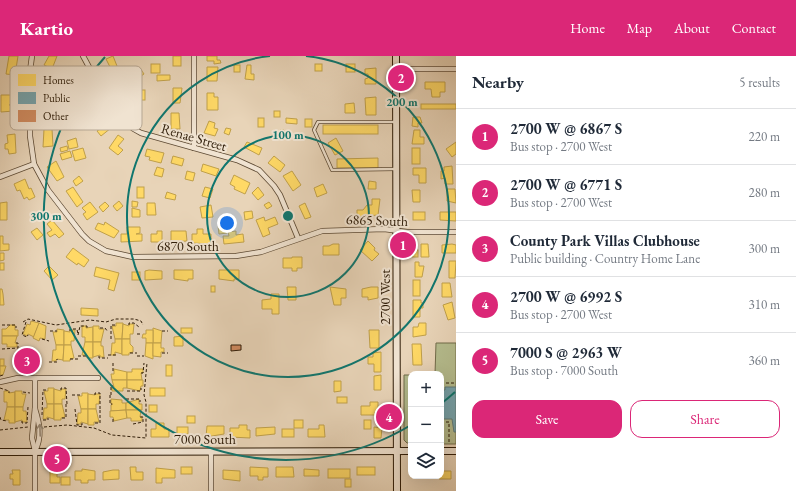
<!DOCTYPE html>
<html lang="en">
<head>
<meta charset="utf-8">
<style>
  :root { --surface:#fff; --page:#f2f2f3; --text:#1f2937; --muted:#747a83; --line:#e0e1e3; --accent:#db2777 }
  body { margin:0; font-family:"EB Garamond",serif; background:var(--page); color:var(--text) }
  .controls { position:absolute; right:12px; bottom:12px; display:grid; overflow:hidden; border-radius:8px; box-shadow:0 4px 16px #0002 }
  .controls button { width:36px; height:36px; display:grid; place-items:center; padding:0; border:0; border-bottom:1px solid var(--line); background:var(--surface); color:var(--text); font:20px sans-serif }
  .you { position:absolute; left:227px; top:167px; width:14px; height:14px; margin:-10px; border:3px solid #fff; border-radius:50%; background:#1a73e8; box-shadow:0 0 0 6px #1a73e833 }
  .badge { display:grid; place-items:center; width:26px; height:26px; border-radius:50%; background:var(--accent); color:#fff; font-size:13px; font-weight:700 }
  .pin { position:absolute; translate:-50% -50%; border:2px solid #fff; box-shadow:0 1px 4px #0006 }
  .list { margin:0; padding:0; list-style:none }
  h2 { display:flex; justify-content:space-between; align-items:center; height:52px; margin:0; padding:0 16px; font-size:17px }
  h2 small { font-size:13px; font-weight:400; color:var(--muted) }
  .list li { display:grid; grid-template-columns:26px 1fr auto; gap:12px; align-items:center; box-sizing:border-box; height:56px; padding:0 16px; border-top:1px solid var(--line) }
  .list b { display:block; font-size:15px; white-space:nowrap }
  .list p { margin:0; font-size:13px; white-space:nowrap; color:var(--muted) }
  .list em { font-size:13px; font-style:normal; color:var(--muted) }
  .actions { display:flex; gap:8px; padding:12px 16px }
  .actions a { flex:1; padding:9px 0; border:1px solid var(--accent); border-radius:12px; text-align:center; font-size:14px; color:var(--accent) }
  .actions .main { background:var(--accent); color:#fff }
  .icon { flex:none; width:22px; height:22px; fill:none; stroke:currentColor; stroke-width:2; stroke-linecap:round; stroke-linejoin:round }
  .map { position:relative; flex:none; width:456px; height:435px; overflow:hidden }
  header { display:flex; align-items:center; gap:24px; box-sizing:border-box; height:56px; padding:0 20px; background:var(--accent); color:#fff }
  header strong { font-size:19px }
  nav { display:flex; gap:22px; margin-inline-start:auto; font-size:14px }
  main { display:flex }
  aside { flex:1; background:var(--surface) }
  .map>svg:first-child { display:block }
  .green { fill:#b5bd8f; stroke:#716c4b }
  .homes { fill:#ffd966; stroke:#c0a04a }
  .public { fill:#76a5af; stroke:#607c7d }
  .building { fill:#d18c61; stroke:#2d1b07 }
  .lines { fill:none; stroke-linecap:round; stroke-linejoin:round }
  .lane-casing { stroke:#5c4933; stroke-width:4 }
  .street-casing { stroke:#5c4933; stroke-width:6 }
  .secondary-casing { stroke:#2d1b07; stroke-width:8 }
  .path { stroke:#2d1b07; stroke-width:1; stroke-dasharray:3 2; stroke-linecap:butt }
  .lane { stroke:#f0e3d1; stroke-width:2.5 }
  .street { stroke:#f0e3d1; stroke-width:4.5 }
  .secondary { stroke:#f0e3d1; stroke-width:6 }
  .oneway { stroke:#988976 }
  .ring { fill:none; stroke:#0f766e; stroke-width:2 }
  .labels { text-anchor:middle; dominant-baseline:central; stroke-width:4; stroke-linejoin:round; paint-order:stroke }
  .street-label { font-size:14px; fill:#2d1b07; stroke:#f0e3d1 }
  .key { fill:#f0e3d1; stroke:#b6a794; stroke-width:1 }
  .key-label { font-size:11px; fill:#2d1b07 }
  .centre { fill:#0f766e; stroke:#f0e3d1; stroke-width:2 }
  .ring-label { font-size:12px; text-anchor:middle; font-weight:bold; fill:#0f766e; stroke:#f0e3d1; stroke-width:4; stroke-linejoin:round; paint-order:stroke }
</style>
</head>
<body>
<header>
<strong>Kartio</strong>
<nav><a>Home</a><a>Map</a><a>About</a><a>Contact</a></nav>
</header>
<main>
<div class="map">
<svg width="456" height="435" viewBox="0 0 456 435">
  <rect width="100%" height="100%" fill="#e8d4b8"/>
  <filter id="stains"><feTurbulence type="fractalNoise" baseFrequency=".005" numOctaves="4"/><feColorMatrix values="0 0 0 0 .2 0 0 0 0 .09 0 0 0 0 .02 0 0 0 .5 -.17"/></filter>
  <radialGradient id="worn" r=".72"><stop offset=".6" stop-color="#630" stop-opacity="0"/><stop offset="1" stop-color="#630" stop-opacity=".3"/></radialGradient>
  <!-- green -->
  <g class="green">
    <polygon points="436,287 456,287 456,388 441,388 441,318 435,318"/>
    <polygon points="404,319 411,319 411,387 407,387 404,384"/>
  </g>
  <!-- homes -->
  <g class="homes">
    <polygon points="9,0 18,0 15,19 6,18"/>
    <polygon points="49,0 57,0 52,13 44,9"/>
    <polygon points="113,0 121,20 114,24 108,12 110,11 106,3"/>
    <rect x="173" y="0" width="8" height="10"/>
    <polygon points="207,0 217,0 217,4 220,4 221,7 214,8 214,5 207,5"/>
    <rect x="151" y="8" width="9" height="9"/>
    <rect x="315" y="8" width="7" height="7"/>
    <rect x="346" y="8" width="9" height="8"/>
    <rect x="234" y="9" width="6" height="7"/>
    <polygon points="247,9 251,9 251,18 254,18 254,24 245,23"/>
    <polygon points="207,11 218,11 217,25 207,25"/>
    <polygon points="140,12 144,18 135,24 131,17"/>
    <polygon points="376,12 376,28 365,28 365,23 368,22 368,18 365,18 365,13"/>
    <polygon points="157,19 170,19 170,24 157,25"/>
    <polygon points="425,26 445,26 445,36 440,36 440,41 432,41 431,33 425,33"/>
    <polygon points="173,32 182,32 180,47 173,47"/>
    <rect x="138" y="34" width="7" height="10"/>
    <polygon points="207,37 214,37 214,41 218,41 218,54 207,54"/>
    <polygon points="1,39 11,39 11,48 9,49 14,49 14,55 1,56"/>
    <polygon points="376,41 376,59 366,59 365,42"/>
    <polygon points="354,47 355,57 345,57 345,48"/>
    <rect x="421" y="48" width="35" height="5"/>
    <rect x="274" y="55" width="6" height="6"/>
    <polygon points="99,56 111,72 101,80 97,75 100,73 92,62"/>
    <polygon points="171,57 179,57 180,73 171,73"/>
    <polygon points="413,61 420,61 422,67 418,67 418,71 412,70"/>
    <rect x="258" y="62" width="6" height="9"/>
    <polygon points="286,62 297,63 297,68 286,67"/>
    <rect x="305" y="63" width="7" height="8"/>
    <polygon points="209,65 215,67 214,72 218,73 215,80 204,77"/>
    <rect x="323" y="69" width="55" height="9"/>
    <polygon points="226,72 231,73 229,79 224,77"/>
    <polygon points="44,73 52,73 53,90 43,91"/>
    <polygon points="280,74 284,74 284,82 279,82"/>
    <polygon points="414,74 420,74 420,81 424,81 424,88 412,88"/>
    <polygon points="15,78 16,97 9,98 8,93 5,93 5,88 8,87 7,79"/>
    <polygon points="118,79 124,83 118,90 123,94 118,99 109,92"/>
    <polygon points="76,82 78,91 69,93 67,85"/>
    <polygon points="336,82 343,95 335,99 328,87"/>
    <polygon points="247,86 262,92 259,99 244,91"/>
    <polygon points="456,86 456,98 452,101 446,93"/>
    <polygon points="67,90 68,94 61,96 60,92"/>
    <polygon points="83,92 86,102 75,105 72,95"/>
    <rect x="412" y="92" width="8" height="16"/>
    <polygon points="147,93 164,97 161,107 149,104 150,101 145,100"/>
    <polygon points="70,95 72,101 62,104 60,98"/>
    <polygon points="173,100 184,103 182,110 171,107"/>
    <polygon points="274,100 285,109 280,116 268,107"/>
    <polygon points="378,102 378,112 337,112 337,103"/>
    <polygon points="56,105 64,121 57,125 47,111"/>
    <polygon points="203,108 219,113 216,120 201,115"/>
    <polygon points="452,110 453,128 445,128 445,122 441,123 441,115 444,115 444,111"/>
    <polygon points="157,111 164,113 162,121 154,119"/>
    <polygon points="413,112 426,112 426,127 419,127 419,119 413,119"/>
    <polygon points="187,115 195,117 193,125 185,123"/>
    <polygon points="292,115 301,129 293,135 283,120"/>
    <polygon points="234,119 250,127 245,138 234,133 235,131 230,128"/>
    <polygon points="79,120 83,125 76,130 73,125"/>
    <polygon points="25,123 29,133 31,132 35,141 29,144 27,141 24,143 20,134 17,135 14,128"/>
    <polygon points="369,125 376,126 376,133 368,133"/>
    <polygon points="323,128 327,137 317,141 314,132"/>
    <polygon points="73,131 83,146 77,151 66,135"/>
    <rect x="137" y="131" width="7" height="11"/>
    <polygon points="205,131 213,133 210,142 202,140"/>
    <polygon points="258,131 264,139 258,144 252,137"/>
    <polygon points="447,133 455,133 456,147 447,145"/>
    <polygon points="412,134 420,134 420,146 413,146"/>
    <polygon points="167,136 176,139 175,144 165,142"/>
    <polygon points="372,143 380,143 378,159 357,161 357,154 363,154 367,149 372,149"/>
    <polygon points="119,145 123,150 117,155 113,150"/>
    <polygon points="132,145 138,146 137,151 132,151"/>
    <polygon points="7,146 7,164 0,164 0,147"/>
    <polygon points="90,146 98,156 87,164 83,158 86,156 82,152"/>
    <polygon points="105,146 109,150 103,156 99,151"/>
    <polygon points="269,146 272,150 267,153 264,149"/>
    <polygon points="147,147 155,147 156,159 147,159"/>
    <polygon points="305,147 311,161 305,163 299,150"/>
    <polygon points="211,149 213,161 202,162 200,151"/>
    <polygon points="132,152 140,154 140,161 132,161"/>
    <polygon points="252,155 253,162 245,164 244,156"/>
    <rect x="413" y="156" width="12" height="8"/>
    <polygon points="440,156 456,156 456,165 440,164"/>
    <polygon points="264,161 265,165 275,161 278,168 268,172 270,178 263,181 256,164"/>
    <polygon points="52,164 64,178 59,182 55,178 50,181 47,177 52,174 47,168"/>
    <polygon points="105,166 119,175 114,182 95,173 98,167 104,169"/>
    <polygon points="226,169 227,177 219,178 218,170"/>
    <polygon points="127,171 140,171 140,177 136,178 142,178 142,185 121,186 121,178 127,178"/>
    <polygon points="37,172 43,179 37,184 31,176"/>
    <polygon points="197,173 203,173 203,178 211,178 211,188 192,187 192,178 197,178"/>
    <polygon points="157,175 162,175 162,186 151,186 151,178 157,178"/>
    <polygon points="171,175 186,175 187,185 171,186"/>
    <polygon points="236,175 236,179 243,178 244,186 224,188 223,180 229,180 228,176"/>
    <polygon points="0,180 3,180 3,188 9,188 9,194 0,195"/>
    <polygon points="368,185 375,192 374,194 379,198 372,205 360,194"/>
    <polygon points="333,188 339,188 339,199 323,199 323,190 329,190"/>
    <polygon points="421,188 428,188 429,201 421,201"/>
    <polygon points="452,188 456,189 456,197 442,197 442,189"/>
    <polygon points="73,192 89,204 84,211 78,207 77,209 66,201"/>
    <rect x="412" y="194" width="6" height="7"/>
    <polygon points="0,197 4,197 4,204 0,205"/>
    <polygon points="292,201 302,201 302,212 297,212 297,215 292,215 292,212 283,212 283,202 292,202"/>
    <polygon points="449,205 456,205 455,222 449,222"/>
    <polygon points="415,206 419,206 419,210 424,210 422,221 415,221"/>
    <rect x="0" y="207" width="4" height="7"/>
    <polygon points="49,210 58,219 52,224 44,215"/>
    <polygon points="96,211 119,217 114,235 108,233 110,224 94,220"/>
    <polygon points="149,214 162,215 162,223 145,224 145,215"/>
    <polygon points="174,214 193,214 193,223 188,223 188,225 174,223"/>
    <polygon points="219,214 239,214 239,223 234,223 234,225 219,223"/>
    <rect x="132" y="216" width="8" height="8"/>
    <rect x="413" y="224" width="7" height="16"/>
    <polygon points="442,227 450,227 452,241 442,241"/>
    <rect x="211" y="230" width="4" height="6"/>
    <polygon points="287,231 296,231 296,244 288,244"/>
    <polygon points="330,231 346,233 346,242 341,242 341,249 334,249"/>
    <polygon points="371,231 378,231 378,242 368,244 368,241 362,241 362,233"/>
    <polygon points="0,233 2,233 3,238 4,249 0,249"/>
    <polygon points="271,238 279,238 279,258 272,258 272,253 262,253 262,244 271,243"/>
    <polygon points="413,244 421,244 421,247 423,247 423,252 420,252 420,261 413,261"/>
    <polygon points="452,246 455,262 448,264 443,249"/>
    <polygon points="81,252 98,253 98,260 81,259"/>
    <polygon points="31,265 39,267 34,281 28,278 27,280 23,278 27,268 30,269"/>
    <polygon points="39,267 46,270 45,283 40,282 39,285 33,282"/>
    <polygon points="116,267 123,267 122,283 115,283 112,270 116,270"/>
    <polygon points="419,267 426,267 426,279 413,281 413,271 418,271"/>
    <polygon points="123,268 129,270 129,268 134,268 133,278 130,278 130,283 122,283"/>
    <polygon points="10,269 15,269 15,274 18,274 18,280 2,280 2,273 6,273"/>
    <polygon points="82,270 86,270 86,272 93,271 93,286 85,286 85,281 82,281"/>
    <polygon points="93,270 99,270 99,273 104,273 101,286 93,286"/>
    <polygon points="153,272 162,275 161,287 153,287"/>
    <rect x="181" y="272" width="11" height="5"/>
    <polygon points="57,273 64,274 64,289 56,289 53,276 57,276"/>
    <polygon points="70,274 75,274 74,285 71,285 71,289 64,289 64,275 70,276"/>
    <polygon points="146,274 153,274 153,287 146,287 146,282 142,282 143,278 146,278"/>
    <polygon points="369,274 379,274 379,292 370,292"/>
    <polygon points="2,280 17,280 15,287 17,287 17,291 7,291 7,288 2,288"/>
    <polygon points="183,280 183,290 174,290 174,281"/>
    <polygon points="115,283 122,283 122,298 115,296 115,299 111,299 112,287 115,287"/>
    <polygon points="122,283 130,283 130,288 133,291 133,296 129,297 129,299 122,299"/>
    <polygon points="85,286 93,286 93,302 87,302 87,299 82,299"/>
    <polygon points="93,286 101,286 101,290 103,290 104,301 100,301 100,299 93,301"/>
    <polygon points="146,287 153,287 153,303 145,300"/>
    <polygon points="153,287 161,287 161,292 164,292 164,296 161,296 161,301 153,300"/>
    <polygon points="412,288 421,288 422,309 413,309"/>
    <polygon points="56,289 64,289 63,304 57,303 56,305 52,305 53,294 56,294"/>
    <polygon points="64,289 71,289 74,302 70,303 70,305 63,305"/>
    <polygon points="381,296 381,316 374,316 374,308 368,308 368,301 373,301 373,297"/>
    <rect x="0" y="303" width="4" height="7"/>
    <rect x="166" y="309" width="6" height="11"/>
    <polygon points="0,310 6,310 3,319 0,319"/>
    <polygon points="114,313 127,316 127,324 112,324 111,318 114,318"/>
    <polygon points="132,313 143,313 143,317 141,317 142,324 127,324 127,316 132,316"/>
    <polygon points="381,319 381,334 374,334 374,320"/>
    <polygon points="112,324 127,324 127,332 123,332 123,335 112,335 112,331 114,331"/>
    <polygon points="127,324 143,324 143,330 141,330 140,335 127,332"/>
    <polygon points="334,325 341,325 341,335 334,336"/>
    <polygon points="48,332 54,332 54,348 47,348 44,335 48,335"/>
    <rect x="150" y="332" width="15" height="8"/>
    <polygon points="54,333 61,335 61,333 66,333 65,343 62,343 62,348 54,348"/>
    <polygon points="4,335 9,335 9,337 15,336 15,351 7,351 7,346 4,346"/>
    <polygon points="15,335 22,335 22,338 26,338 23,351 15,351"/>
    <polygon points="82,337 88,337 88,353 81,353 78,340 82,340"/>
    <polygon points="88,338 95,339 95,338 100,338 99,348 96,348 96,353 88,353"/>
    <rect x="337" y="341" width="10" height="6"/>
    <polygon points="111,343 122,344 122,347 126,347 126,354 111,355 111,349 113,348 111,348"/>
    <polygon points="139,343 139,348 142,348 142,354 126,354 126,347"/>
    <polygon points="370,346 378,346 378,356 375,356 375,359 361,359 361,350 370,350"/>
    <polygon points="47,348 54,348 54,363 47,361 47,363 43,363 44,352 47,352"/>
    <polygon points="54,348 62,348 65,361 61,362 61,364 54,364"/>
    <rect x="149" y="349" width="8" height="7"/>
    <polygon points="7,351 15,351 15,367 9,367 9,364 4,364"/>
    <polygon points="15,351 23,351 23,355 26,355 27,366 22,366 22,364 15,366"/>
    <polygon points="81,353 88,353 88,368 81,366 81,368 77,368 78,357 81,357"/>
    <polygon points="88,353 96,353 99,366 94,366 94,369 88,369"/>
    <polygon points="126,354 127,362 114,365 113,361 110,361 110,355"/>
    <polygon points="126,354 141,354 140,361 142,361 142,365 131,365 131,362 127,362"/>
    <rect x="187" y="360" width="8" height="7"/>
    <rect x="294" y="364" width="9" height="8"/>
    <rect x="364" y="364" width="7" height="9"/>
    <polygon points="156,367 164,367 164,373 169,373 169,381 151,381 151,373 156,373"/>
    <polygon points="239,369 247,369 247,374 250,374 250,382 230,381 230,372 239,372"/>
    <polygon points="319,369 324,369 325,381 308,381 308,373 319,373"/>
    <polygon points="207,370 224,370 224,378 206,381"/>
    <rect x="177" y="371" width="11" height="7"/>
    <polygon points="275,371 275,378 256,380 256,372"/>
    <polygon points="374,371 382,372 381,382 374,382"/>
    <rect x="282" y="373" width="12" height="8"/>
    <polygon points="130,411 136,411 136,416 143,416 143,424 131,424"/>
    <rect x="181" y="411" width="11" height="7"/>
    <polygon points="250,411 268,412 268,421 263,421 263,424 258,424 258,420 250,420"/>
    <polygon points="276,411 293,411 294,421 276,421"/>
    <rect x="357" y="411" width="18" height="8"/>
    <polygon points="50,412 57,412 57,421 60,421 60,427 50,427"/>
    <polygon points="156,412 175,414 175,422 162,422 162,427 156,427"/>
    <polygon points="82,413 95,415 95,424 88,424 88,427 81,427 81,424 75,424 75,415 82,415"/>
    <polygon points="304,413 319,414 319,420 304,420"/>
    <rect x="328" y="413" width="22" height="9"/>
    <polygon points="12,414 20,414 20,429 13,429 13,423 10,423 10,418 13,418"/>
    <polygon points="113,414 119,414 119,423 103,424 103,416"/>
    <polygon points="223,414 240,415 240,425 223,423"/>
    <polygon points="441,415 451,415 451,423 439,423"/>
    <rect x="61" y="421" width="9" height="8"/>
    <rect x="345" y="423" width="6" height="8"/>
  </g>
  <!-- public -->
  <g class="public">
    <polygon points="19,297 39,297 38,308 17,310 17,302 19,302"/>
    <polygon points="445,331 456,331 456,376 454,376 452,363 441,363 441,334 445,334"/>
  </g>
  <!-- building -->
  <polygon class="building" points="231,289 241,289 241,294 231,295"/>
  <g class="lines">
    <!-- lane casing -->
    <g class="lane-casing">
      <polyline id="lane" points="396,113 332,114 314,74 318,66 396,66"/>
    </g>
    <!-- street casing -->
    <g class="street-casing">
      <g id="street">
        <polyline points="32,0 30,15 30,80 34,108 48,134 82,178 89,185 106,195 133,201 236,200 261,196 322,175 384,173 407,176 456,176"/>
        <path d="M83,0C99,28 111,63 141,77L237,104L259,114L274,130L280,139L298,182"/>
        <polyline points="194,0 194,92"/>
        <polyline points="396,13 456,13"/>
        <polyline points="0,121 34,108"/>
        <polyline points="35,322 35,352 32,382 35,395 35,435"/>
        <polyline points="0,326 18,322 98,322"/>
        <path d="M35,395C42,381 40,369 35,353"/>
        <polyline points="211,395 211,435"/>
      </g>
    </g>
    <!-- secondary casing -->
    <g class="secondary-casing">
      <g id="secondary">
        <polyline points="396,0 397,435"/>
        <polyline points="441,395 456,395"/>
        <polyline points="0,396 411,395"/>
      </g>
    </g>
    <!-- path -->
    <g class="path">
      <polyline points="23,266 28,263 56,269 90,264 106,266 116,263 134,263 141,265 143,269"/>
      <polyline points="26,266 22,279 27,281 28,279"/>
      <polyline points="2,269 16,269 16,272"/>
      <polyline points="129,269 129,267 134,267 139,271"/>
      <polyline points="100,272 105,272 108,276"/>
      <polyline points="50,275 57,275"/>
      <polyline points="70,275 70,273 77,273 78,279"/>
      <polyline points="162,275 168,275"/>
      <polyline points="137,278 142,278"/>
      <polyline points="78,279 80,270 87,270 87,272"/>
      <polyline points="42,283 49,285"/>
      <polyline points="111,283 111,269 116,269"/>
      <polyline points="2,293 18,292 18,287 16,287"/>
      <polyline points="130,297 137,297"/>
      <polyline points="162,297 168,297"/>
      <polyline points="108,299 116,299 116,297"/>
      <polyline points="78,300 86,300"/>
      <polyline points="99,300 99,302 108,302"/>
      <polyline points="137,300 144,300"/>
      <polyline points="70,303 78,303"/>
      <polyline points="49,306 57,306 57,303"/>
      <polyline points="113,307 113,316"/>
      <polyline points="28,313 30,308"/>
      <polyline points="141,317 143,317 144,307"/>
      <polyline points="0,320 3,319"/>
      <polyline points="441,327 456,327"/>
      <polyline points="0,332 9,335 9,337"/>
      <polyline points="61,334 61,332 66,332 67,348"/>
      <polyline points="127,335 141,335 141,332"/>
      <polyline points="23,336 30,337"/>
      <polyline points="72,339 81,339"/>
      <polyline points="95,339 95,337 100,337 100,353"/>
      <polyline points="110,339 110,348 112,348"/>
      <polyline points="111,339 111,330 113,330"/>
      <polyline points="126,343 140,343 140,346"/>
      <polyline points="75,353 77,369 82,369 82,367"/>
      <polyline points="42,359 43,334 48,334"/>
      <polyline points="0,361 1,364 7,365"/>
      <polyline points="62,362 66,362 66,348"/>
      <polyline points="113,363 113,368"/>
      <polyline points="43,364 48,364 48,362"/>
      <polyline points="22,365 22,367 27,367 28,351"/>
      <polyline points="441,366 449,366 449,388"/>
      <polyline points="95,367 100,367 100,354"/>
      <polyline points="133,368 143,366 143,361 140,361"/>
      <polyline points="44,371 67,369 94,372 112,379 146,382 146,346 144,339 147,307"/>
      <polyline points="0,374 28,371"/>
    </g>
    <!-- lane -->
    <use href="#lane" class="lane"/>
    <!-- street -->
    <use href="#street" class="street"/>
    <!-- secondary -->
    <use href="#secondary" class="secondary"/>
  </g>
  <!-- one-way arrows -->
  <defs><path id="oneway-shaft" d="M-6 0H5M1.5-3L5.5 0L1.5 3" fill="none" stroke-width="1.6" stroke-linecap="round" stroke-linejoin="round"/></defs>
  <use class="oneway" href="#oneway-shaft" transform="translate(40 374) rotate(-92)"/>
  <!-- distance rings -->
  <g class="ring">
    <circle cx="288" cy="160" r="81"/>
    <path d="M306 0A161 161 0 1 1 270 0"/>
    <path d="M455 336A242 242 0 0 1 442 347M411 369A242 242 0 0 1 105 1"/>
  </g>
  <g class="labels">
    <!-- street labels -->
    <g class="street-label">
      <text transform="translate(194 81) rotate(16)">Renae Street</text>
      <text transform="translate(377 164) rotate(2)">6865 South</text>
      <text x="188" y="190">6870 South</text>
      <text transform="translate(385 241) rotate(-90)">2700 West</text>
      <text x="205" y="383">7000 South</text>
    </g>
  </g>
  <!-- legend -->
  <rect x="10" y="10" width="132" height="64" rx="6" class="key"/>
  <rect x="18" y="18" width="18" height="12" fill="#ffd966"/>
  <rect x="18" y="36" width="18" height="12" fill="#76a5af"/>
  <rect x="18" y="54" width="18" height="12" fill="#d18c61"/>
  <g class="key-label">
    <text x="43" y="28">Homes</text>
    <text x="43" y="46">Public</text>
    <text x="43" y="64">Other</text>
  </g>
  <circle cx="288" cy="160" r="6" class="centre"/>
  <g class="ring-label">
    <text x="402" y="50">200 m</text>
    <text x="288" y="83">100 m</text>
    <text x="46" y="164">300 m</text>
  </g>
  <rect width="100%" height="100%" filter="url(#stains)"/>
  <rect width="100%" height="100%" fill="url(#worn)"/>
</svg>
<div class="controls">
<button>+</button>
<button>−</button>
<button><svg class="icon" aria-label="layers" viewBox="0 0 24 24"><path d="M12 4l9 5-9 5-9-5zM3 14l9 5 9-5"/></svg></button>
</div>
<div class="you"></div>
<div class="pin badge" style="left:403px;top:189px">1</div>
<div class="pin badge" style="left:401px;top:22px">2</div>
<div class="pin badge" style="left:27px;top:305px">3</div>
<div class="pin badge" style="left:389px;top:361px">4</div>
<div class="pin badge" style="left:57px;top:403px">5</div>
</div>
<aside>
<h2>Nearby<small>5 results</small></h2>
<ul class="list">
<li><span class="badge">1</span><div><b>2700 W @ 6867 S</b><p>Bus stop · 2700 West</p></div><em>220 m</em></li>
<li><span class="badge">2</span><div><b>2700 W @ 6771 S</b><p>Bus stop · 2700 West</p></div><em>280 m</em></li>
<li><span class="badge">3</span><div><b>County Park Villas Clubhouse</b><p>Public building · Country Home Lane</p></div><em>300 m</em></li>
<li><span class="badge">4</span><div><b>2700 W @ 6992 S</b><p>Bus stop · 2700 West</p></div><em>310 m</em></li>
<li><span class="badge">5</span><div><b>7000 S @ 2963 W</b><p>Bus stop · 7000 South</p></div><em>360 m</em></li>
</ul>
<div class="actions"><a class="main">Save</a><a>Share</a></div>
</aside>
</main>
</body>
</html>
